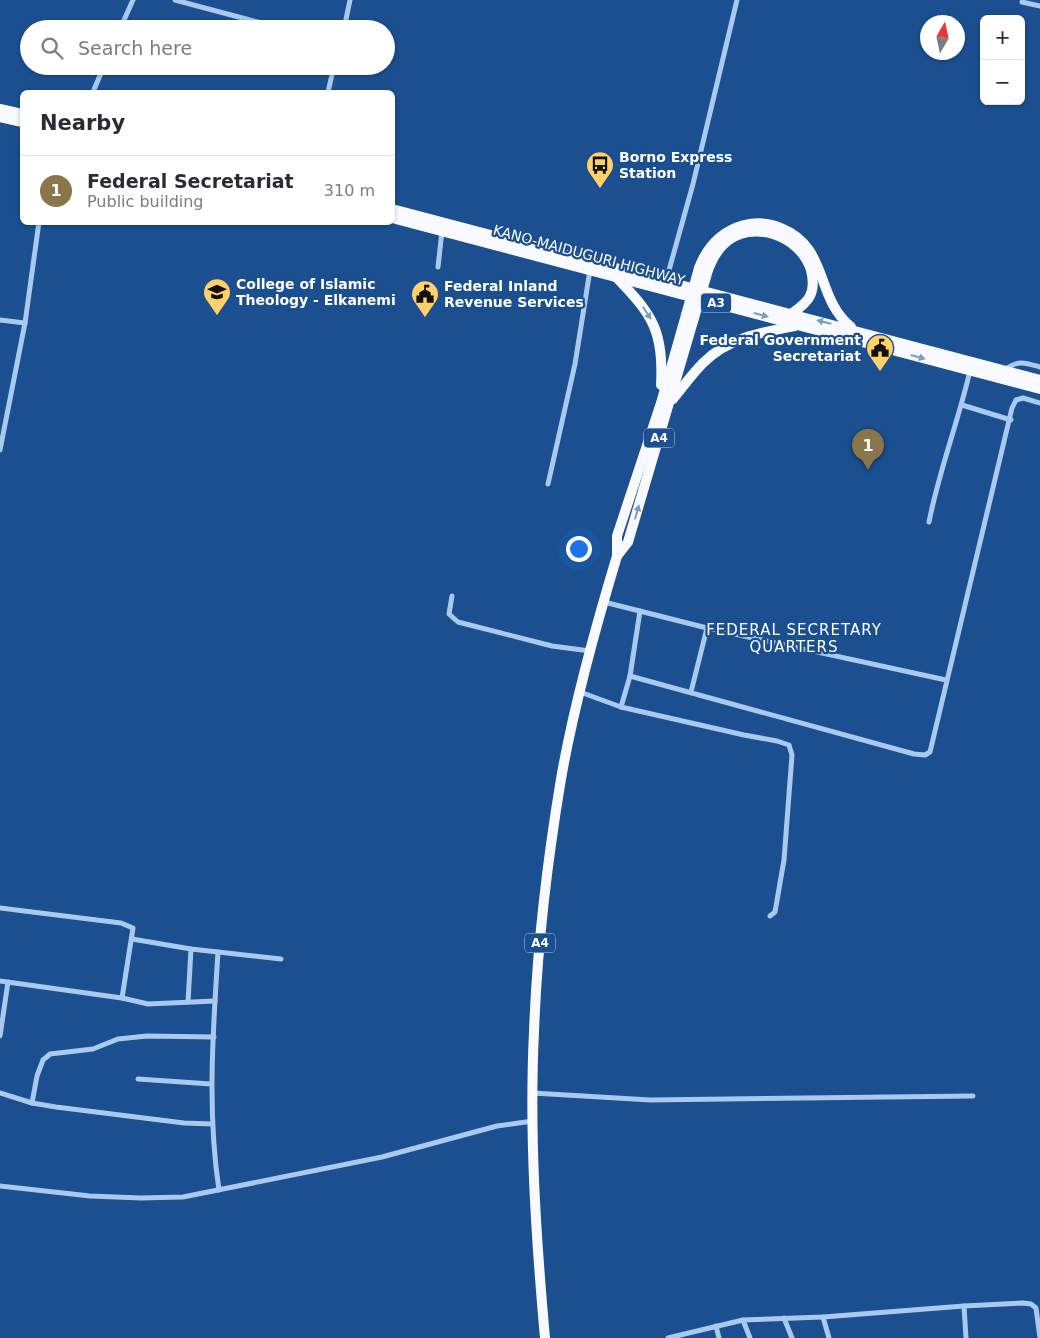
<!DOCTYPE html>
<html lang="en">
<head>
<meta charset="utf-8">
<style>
  :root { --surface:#fff; --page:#f2f2f3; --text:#2b2b33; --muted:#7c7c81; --line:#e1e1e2; --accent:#8a764a }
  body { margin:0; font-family:"DejaVu Sans",sans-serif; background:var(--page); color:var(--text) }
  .controls { position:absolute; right:15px; top:15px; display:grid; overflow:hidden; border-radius:8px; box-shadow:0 1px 4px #0004 }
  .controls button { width:45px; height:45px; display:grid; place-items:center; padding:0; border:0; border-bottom:1px solid var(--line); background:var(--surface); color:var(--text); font:25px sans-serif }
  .compass { position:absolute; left:920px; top:15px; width:45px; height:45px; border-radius:50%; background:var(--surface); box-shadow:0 1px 4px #0004; rotate:9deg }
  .you { position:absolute; left:578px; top:548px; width:18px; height:18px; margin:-12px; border:4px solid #fff; border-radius:50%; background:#1a73e8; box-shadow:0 0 0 8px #1a73e833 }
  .badge { display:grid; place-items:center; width:32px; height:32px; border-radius:50%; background:var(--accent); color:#fff; font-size:16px; font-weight:700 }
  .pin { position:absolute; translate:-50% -41px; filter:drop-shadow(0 1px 2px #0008) }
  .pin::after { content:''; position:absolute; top:26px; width:18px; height:15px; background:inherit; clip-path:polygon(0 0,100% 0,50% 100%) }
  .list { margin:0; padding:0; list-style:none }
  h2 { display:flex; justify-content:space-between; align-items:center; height:65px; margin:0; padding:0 20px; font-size:21px }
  h2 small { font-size:16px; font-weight:400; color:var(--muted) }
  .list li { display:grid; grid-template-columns:32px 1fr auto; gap:15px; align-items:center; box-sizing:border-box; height:70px; padding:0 20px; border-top:1px solid var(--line) }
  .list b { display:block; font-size:19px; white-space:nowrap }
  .list p { margin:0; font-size:16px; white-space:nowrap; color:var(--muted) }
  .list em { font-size:16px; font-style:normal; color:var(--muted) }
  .icon { flex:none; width:28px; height:28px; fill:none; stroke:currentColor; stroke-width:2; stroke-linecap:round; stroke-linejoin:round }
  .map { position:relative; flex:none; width:1040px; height:1338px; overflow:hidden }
  .search { position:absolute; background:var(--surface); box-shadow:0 1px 4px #0004; left:20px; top:20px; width:375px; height:55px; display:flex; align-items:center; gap:12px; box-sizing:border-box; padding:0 18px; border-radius:28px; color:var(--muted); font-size:19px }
  .panel { position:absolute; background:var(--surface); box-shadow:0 1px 4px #0004; left:20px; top:90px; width:375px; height:135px; border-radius:8px }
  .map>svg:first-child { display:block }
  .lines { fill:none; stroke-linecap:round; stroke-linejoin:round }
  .minor { stroke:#a9c9ee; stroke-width:5 }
  .trunk { stroke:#f8faff; stroke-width:10 }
  .trunk-bridge { stroke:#f8faff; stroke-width:10 }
  .oneway { fill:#7e9cc1 }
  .labels { text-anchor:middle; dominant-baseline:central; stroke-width:4.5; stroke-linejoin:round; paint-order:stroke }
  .shield { fill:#1b4f8f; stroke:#bbcadd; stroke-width:1 }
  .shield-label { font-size:12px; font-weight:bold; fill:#fff }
  .poi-label { font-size:14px; font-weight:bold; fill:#fff; stroke:#1b4f8f; text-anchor:start }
  .street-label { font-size:14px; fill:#fff; stroke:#1b4f8f }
  .neighbourhood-label { font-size:15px; letter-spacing:1px; fill:#fff; stroke:#1b4f8f }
</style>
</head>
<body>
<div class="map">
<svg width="1040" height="1338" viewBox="0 0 1040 1338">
  <rect width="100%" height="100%" fill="#1b4f8f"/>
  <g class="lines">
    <!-- minor -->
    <g class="minor">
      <polyline points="175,0 284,29"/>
      <polyline points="1022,2 1040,6"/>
      <polyline points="120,29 133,0"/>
      <polyline points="344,29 350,0"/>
      <polyline points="93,92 104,66"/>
      <polyline points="328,92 334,66"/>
      <polyline points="438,267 442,231"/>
      <polyline points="666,281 693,184 737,0"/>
      <polyline points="0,320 25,323"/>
      <path d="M1004,370C1019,360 1023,362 1040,367"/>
      <polyline points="962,405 1011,420"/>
      <polyline points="0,450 25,323 39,222"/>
      <polyline points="548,484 575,364 590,270"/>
      <path d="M929,522C939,471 958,422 970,371"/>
      <polyline points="452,596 449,614 458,622 552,646 590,651"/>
      <polyline points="604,602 707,628 946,680"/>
      <polyline points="630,676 914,754 925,755 930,752 1012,408 1016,400 1023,398 1040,403"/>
      <polyline points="580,692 621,707 744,735 777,741 789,745 792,755 784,860 775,912 770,916"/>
      <polyline points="691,692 707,628"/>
      <polyline points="621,707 630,676 640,611"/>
      <polyline points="0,908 121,923 133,928 122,998 0,981"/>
      <polyline points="132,939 191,949 281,959"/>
      <path d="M218,952C213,1031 207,1111 219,1190"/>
      <polyline points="122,998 148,1004 215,1001"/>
      <polyline points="188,1002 191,949"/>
      <polyline points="0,1036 8,982"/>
      <polyline points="138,1079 211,1084"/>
      <polyline points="0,1093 32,1103 56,1107 184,1123 212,1124"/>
      <polyline points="533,1093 650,1100 973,1096"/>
      <polyline points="32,1103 37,1076 43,1060 50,1054 93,1049 118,1039 147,1036 214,1037"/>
      <polyline points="0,1186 90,1196 141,1198 183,1197 382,1157 497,1126 533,1121"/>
      <polyline points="964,1306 966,1338"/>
      <polyline points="823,1317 829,1338"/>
      <polyline points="784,1318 792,1338"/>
      <polyline points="743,1320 750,1338"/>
      <polyline points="716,1326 719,1338"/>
      <polyline points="668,1338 743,1320 823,1317 964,1306 1023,1303 1031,1304 1036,1308 1040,1338"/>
    </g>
    <!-- trunk -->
    <g class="trunk">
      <polyline points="0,109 22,114"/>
      <polyline points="0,117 22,122"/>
      <polyline points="392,209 1040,380"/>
      <polyline points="392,218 1040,389"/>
      <path d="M699,268C707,247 722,231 744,225C757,222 769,223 781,228C829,247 815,298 851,327"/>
      <path d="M708,270C712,260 716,251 724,244C752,218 800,235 811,270C813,278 814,288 810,296C806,304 798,309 791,314"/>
      <path d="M616,277C653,315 664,332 661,385"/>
      <path d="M673,399C683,387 692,374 703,363C727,338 762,332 795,326"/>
      <polyline points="617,556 628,542 694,318"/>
      <path d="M545,1338C536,1237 529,1134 534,1032C537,948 547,863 561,779C574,704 595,629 617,556V536L661,403L686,315"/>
    </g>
    <!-- trunk-bridge -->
    <g class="trunk-bridge">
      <polyline points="686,315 699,268"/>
      <polyline points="694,318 708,270"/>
    </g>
  </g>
  <!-- one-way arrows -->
  <defs><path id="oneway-solid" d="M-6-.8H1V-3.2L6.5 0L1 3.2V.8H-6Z" transform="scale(1.25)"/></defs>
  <g class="oneway">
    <use href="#oneway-solid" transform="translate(647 313) rotate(57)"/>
    <use href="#oneway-solid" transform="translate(761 315) rotate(15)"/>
    <use href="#oneway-solid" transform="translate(824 322) rotate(-166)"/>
    <use href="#oneway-solid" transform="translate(918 357) rotate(15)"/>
    <use href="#oneway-solid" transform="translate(637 512) rotate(-74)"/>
  </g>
  <!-- icons -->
  <defs>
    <g id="bus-pin" transform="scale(1.4375)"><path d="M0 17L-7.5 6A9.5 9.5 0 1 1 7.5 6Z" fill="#ffd166" stroke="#1b4f8f"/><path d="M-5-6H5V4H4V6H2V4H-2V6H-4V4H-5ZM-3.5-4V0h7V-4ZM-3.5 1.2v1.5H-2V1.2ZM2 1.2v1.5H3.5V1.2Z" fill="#111"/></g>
    <g id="school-pin" transform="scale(1.4375)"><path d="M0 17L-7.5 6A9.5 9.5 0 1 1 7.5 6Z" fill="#ffd166" stroke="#1b4f8f"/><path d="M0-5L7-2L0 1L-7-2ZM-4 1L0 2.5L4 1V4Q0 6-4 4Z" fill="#111"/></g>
    <g id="civic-pin" transform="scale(1.4375)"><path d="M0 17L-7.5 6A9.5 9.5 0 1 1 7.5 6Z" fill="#ffd166" stroke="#1b4f8f"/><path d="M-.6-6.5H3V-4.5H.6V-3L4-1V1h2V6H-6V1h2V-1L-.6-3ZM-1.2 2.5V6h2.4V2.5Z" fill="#111"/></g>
  </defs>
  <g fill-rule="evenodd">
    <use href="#bus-pin" x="600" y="165"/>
    <use href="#school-pin" x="217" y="292"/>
    <use href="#civic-pin" x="425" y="294"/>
    <use href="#civic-pin" x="880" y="348"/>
  </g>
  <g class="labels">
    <!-- shield labels -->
    <g class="shield">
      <rect x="701" y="293.5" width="30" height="19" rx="4"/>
      <rect x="644" y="428.5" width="30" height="19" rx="4"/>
      <rect x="525" y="933.5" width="30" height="19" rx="4"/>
    </g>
    <g class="shield-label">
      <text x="716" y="303">A3</text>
      <text x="659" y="438">A4</text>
      <text x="540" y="943">A4</text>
    </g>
    <!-- poi labels -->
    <g class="poi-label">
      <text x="619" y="157">Borno Express<tspan x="619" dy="16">Station</tspan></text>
      <text x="236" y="284">College of Islamic<tspan x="236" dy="16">Theology - Elkanemi</tspan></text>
      <text x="444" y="286">Federal Inland<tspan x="444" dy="16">Revenue Services</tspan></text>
      <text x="861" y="340" text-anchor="end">Federal Government<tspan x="861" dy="16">Secretariat</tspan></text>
    </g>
    <!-- street labels -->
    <g class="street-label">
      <text transform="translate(589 255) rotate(15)">KANO-MAIDUGURI HIGHWAY</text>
    </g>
    <!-- neighbourhood labels -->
    <g class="neighbourhood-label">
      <text x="794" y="630">FEDERAL SECRETARY<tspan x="794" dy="17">QUARTERS</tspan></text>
    </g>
  </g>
</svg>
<div class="controls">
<button>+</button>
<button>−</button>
</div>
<svg class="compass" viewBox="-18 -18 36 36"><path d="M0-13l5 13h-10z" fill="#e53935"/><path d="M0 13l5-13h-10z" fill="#7c7c81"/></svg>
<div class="you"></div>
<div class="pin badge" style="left:868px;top:470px">1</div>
<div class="search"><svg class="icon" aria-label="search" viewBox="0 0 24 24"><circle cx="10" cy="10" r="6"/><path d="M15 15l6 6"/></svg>Search here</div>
<section class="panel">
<h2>Nearby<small></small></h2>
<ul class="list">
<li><span class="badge">1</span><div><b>Federal Secretariat</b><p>Public building</p></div><em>310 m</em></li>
</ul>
</section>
</div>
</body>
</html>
